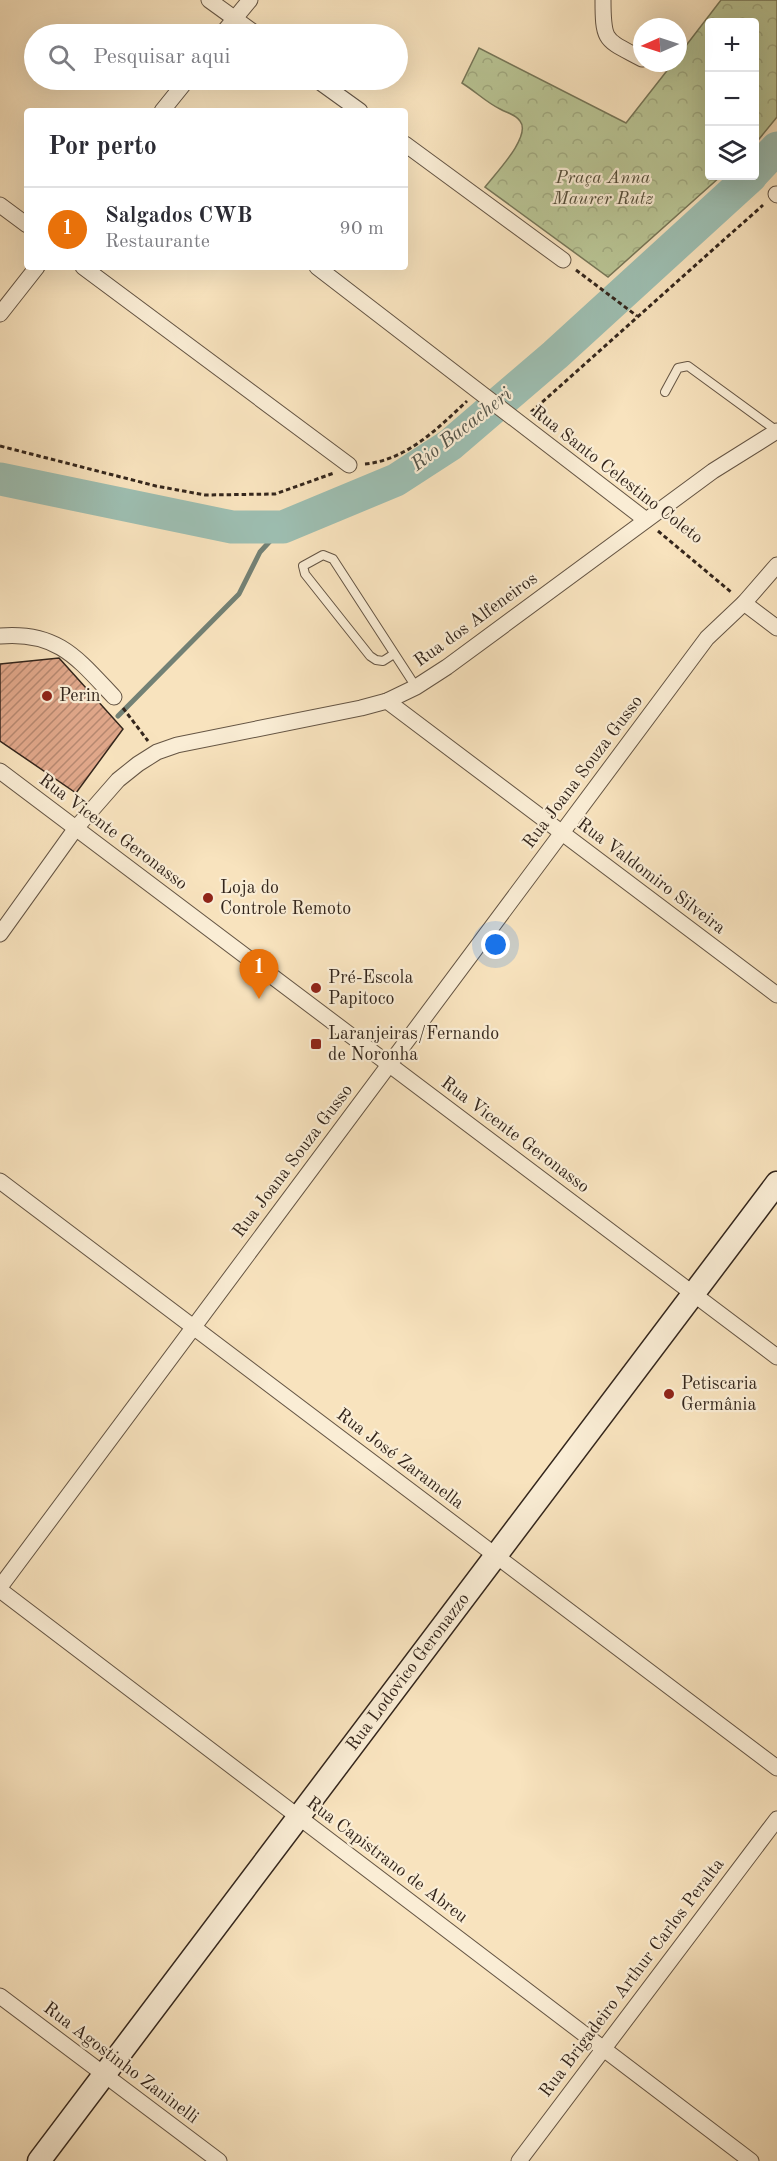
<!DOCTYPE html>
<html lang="pt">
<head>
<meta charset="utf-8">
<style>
  :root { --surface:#fff; --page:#f2f2f3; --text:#2b2b33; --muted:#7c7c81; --line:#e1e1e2; --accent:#0b8043 }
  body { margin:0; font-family:"Old Standard TT",serif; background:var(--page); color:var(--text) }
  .controls { position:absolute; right:18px; top:18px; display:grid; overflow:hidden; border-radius:6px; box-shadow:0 6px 24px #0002 }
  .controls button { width:54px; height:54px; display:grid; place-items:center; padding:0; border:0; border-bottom:2px solid var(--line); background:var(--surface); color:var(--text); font:30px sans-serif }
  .compass { position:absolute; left:633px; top:18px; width:54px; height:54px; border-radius:50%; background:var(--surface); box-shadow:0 6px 24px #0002; rotate:267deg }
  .you { position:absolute; left:496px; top:945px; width:21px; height:21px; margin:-15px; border:4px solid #fff; border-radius:50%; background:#1a73e8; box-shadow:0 0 0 9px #1a73e833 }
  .badge { display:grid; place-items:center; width:39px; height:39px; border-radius:50%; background:var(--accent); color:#fff; font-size:20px; font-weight:700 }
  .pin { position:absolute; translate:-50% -50px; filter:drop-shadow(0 2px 3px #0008) }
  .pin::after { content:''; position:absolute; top:32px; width:21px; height:18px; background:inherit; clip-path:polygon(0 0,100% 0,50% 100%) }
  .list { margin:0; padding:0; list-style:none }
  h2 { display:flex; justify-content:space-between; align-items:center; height:78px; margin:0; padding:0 24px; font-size:26px }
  h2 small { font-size:20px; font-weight:400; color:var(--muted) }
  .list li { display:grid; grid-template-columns:39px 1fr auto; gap:18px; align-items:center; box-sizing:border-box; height:84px; padding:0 24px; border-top:2px solid var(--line) }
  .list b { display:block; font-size:22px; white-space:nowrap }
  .list p { margin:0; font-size:20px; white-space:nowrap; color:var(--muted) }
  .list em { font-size:20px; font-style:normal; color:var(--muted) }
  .icon { flex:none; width:33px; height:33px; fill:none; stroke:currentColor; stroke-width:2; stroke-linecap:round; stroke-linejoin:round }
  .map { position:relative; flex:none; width:777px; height:2161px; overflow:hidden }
  .search { position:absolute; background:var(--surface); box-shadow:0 6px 24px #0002; left:24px; top:24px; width:384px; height:66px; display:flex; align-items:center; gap:15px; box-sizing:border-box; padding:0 21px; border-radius:33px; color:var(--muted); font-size:22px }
  .panel { position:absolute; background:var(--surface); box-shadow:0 6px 24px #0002; left:24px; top:108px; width:384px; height:162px; border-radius:6px }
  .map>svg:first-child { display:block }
  .forest { fill:url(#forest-crowns); stroke:#767658; stroke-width:1.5 }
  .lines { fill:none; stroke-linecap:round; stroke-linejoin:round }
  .stream { stroke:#738175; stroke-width:5 }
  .river { stroke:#9dbeb1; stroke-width:33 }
  .building { fill:url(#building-hatch); stroke:#34261c; stroke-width:1.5 }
  .service-casing { stroke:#655544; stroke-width:10 }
  .minor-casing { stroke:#655544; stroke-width:17 }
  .secondary-casing { stroke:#34261c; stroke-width:25 }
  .path { stroke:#34261c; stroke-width:3; stroke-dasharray:4.5 3; stroke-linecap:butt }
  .service { stroke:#faedd5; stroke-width:8 }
  .minor { stroke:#faedd5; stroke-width:15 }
  .secondary { stroke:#faedd5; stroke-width:22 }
  .poi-dot { fill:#8f2418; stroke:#faedd5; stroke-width:2 }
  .labels { text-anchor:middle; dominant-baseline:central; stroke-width:4.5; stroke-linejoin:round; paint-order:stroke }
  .park-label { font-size:18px; font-style:italic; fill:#554e3a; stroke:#faedd5 }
  .street-label { font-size:18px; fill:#34261c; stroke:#faedd5 }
  .poi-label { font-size:18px; fill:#34261c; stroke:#faedd5; text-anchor:start }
  .water-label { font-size:20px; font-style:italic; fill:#545449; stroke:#faedd5 }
</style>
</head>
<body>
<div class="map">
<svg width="777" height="2161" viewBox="0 0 777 2161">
  <defs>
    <pattern id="forest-crowns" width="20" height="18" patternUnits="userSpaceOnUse" patternTransform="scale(1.5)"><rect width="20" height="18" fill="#b9c595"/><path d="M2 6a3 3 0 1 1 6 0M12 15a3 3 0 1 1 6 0" fill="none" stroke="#a0a980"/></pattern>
    <pattern id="building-hatch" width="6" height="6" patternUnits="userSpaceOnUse" patternTransform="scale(1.5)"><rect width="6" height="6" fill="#e0a78a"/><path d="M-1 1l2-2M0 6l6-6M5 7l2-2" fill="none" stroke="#b68870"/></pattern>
  </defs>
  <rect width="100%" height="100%" fill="#f8e3be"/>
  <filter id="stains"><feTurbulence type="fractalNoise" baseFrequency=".00333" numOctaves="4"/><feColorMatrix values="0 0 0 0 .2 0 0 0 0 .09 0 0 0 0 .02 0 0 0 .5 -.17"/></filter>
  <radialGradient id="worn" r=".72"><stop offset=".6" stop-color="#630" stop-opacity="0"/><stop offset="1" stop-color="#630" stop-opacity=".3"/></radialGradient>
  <!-- forest -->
  <path class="forest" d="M721,0H777V117L755,144L754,22H710V176H721L608,277L485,187C495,174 532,136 520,121C515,114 507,113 500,109C487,103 475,91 462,83L479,48L626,123L673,63H678V56Z"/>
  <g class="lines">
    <!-- stream -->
    <g class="stream">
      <polyline points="773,153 777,159"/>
      <polyline points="118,716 239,594 260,552 283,527"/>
    </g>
    <!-- river -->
    <g class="river">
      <polyline points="754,172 777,148"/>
      <polyline points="0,479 232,527 283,527 396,480 450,445 555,355 751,176"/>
    </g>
  </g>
  <!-- building -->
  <polygon class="building" points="59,658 123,729 76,793 0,741 0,664"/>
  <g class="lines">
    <!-- service casing -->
    <g class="service-casing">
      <g id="service">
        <polyline points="665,392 678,368 688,366 777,431"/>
        <polyline points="394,654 383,661 376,660 370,656 305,574 303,566 323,555 333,559 416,687"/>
      </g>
    </g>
    <!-- minor casing -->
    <g class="minor-casing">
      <g id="minor">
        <polyline points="209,0 256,34"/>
        <path d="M603,0C603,43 605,39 642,59"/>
        <polyline points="222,34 250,0"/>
        <polyline points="317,80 360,111"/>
        <polyline points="162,111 187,80"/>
        <polyline points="405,144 563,260"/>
        <polyline points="776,194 777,195"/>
        <polyline points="0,205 27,225"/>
        <polyline points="83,267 349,465"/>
        <polyline points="317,267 646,520"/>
        <polyline points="0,314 37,267"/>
        <polyline points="744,603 777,628"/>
        <path d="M0,636C58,631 78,659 114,697"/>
        <polyline points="387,701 777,995"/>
        <polyline points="0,771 777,1357"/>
        <polyline points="0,934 76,828 118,780 138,764 157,752 177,745 361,708 387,701 416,687 447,667 713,471 777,431"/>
        <polyline points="0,1181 777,1768"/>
        <polyline points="0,1587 707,638 744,603 777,565"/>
        <polyline points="0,1590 751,2161"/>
        <polyline points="0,1996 219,2161"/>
        <polyline points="519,2161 777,1819"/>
      </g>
    </g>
    <!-- secondary casing -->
    <g class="secondary-casing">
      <polyline id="secondary" points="39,2161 777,1183"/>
    </g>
    <!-- path -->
    <g class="path">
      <polyline points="576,270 637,316"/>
      <polyline points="531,412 763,205"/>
      <polyline points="0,446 156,486 205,495 275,494 334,473"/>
      <path d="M365,464C407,460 438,428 467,401"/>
      <polyline points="658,531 731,592"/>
      <polyline points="123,708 148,741"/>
    </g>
    <!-- service -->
    <use href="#service" class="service"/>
    <!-- minor -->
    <use href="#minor" class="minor"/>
    <!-- secondary -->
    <use href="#secondary" class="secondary"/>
  </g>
  <!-- markers -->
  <g class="poi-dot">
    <circle cx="47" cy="696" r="6"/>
    <circle cx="208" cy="898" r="6"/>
    <circle cx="316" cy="988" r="6"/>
    <rect x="310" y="1038" width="12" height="12" rx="3"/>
    <circle cx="669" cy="1394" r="6"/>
  </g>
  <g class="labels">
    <!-- park labels -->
    <g class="park-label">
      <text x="603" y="178">Praça Anna<tspan x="603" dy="21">Maurer Rutz</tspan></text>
    </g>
    <!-- street labels -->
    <g class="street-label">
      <text transform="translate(617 475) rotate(38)">Rua Santo Celestino Coleto</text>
      <text transform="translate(476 620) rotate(-36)">Rua dos Alfeneiros</text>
      <text transform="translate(583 772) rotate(-53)">Rua Joana Souza Gusso</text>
      <text transform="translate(113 832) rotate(37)">Rua Vicente Geronasso</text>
      <text transform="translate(651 876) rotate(37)">Rua Valdomiro Silveira</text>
      <text transform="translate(515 1135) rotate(37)">Rua Vicente Geronasso</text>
      <text transform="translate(293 1161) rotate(-53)">Rua Joana Souza Gusso</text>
      <text transform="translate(400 1459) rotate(37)">Rua José Zaramella</text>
      <text transform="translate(408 1672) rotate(-53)">Rua Lodovico Geronazzo</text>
      <text transform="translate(387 1860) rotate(37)">Rua Capistrano de Abreu</text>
      <text transform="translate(632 1978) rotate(-53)">Rua Brigadeiro Arthur Carlos Peralta</text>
      <text transform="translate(121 2063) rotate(37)">Rua Agostinho Zaninelli</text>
    </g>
    <!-- poi labels -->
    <g class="poi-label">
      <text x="59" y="696">Perin</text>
      <text x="220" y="888">Loja do<tspan x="220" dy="21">Controle Remoto</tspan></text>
      <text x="328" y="978">Pré-Escola<tspan x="328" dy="21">Papitoco</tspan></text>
      <text x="328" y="1034">Laranjeiras/Fernando<tspan x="328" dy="21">de Noronha</tspan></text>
      <text x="681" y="1384">Petiscaria<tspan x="681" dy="21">Germânia</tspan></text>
    </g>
    <!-- water labels -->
    <g class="water-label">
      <text transform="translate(462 430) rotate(-38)">Rio Bacacheri</text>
    </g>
  </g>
  <rect width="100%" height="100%" filter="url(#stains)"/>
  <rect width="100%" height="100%" fill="url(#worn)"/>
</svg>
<div class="controls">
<button>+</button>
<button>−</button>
<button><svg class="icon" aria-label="layers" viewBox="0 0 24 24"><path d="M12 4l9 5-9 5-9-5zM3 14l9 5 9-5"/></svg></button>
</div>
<svg class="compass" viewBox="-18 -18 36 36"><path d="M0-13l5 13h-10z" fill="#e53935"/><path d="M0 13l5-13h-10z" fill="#7c7c81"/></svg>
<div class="you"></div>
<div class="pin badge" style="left:259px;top:999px;background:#e8710a">1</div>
<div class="search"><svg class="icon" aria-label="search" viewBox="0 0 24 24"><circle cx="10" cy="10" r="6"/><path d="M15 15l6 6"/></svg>Pesquisar aqui</div>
<section class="panel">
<h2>Por perto<small></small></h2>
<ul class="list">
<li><span class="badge" style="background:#e8710a">1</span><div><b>Salgados CWB</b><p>Restaurante</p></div><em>90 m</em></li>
</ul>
</section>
</div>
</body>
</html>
